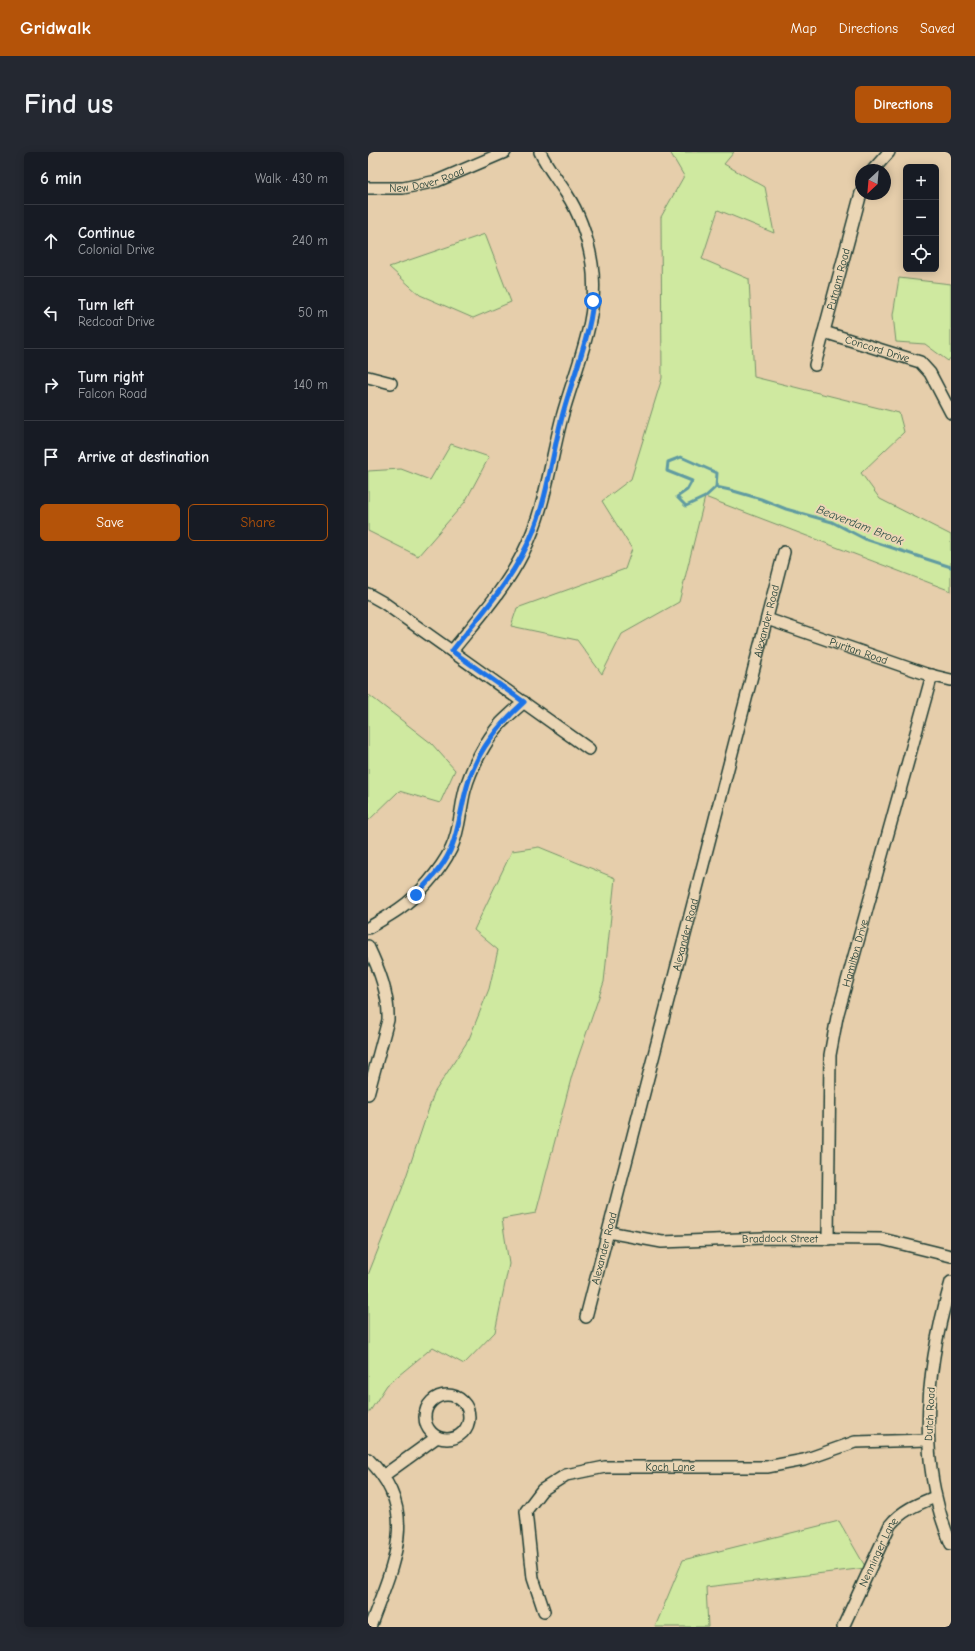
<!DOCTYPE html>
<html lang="en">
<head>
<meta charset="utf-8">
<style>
  :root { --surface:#171b24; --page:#242831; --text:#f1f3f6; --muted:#9ea1a6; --line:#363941; --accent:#b45309 }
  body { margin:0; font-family:"Comic Neue",sans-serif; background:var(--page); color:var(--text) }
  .controls { position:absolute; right:12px; top:12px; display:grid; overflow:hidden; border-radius:6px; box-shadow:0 2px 10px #0003 }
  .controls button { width:36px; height:36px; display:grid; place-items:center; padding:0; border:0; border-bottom:1px solid var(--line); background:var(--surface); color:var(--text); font:20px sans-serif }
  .compass { position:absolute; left:487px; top:12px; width:36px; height:36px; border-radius:50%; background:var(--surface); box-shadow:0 2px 10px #0003; rotate:206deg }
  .stop { position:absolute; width:12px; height:12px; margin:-9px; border:3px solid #1a73e8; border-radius:50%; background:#fff }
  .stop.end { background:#1a73e8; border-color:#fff; box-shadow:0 1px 4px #0008 }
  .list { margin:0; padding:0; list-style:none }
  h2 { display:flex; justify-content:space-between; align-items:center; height:52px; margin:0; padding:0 16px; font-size:17px }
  h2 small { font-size:13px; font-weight:400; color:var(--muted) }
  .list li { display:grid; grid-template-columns:26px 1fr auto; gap:12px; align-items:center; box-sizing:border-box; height:72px; padding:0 16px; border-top:1px solid var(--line) }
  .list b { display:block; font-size:15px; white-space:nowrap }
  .list p { margin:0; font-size:13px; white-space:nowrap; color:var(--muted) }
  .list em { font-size:13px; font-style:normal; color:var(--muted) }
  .actions { display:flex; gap:8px; padding:12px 16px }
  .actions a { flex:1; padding:9px 0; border:1px solid var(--accent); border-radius:6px; text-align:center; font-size:14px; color:var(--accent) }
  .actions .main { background:var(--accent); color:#fff }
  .icon { flex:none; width:22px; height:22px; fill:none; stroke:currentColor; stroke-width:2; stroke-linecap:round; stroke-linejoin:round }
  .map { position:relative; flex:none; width:583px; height:1475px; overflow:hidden; border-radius:6px }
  header { display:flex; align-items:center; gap:24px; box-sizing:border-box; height:56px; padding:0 20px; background:var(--accent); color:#fff }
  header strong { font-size:19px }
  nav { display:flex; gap:22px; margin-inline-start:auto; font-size:14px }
  .intro { display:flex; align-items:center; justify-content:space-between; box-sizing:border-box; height:96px; padding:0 24px }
  h1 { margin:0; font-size:28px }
  .button { padding:10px 18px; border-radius:6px; background:var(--accent); color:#fff; font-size:14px; font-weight:700 }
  main { display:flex; gap:24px; padding:0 24px }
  aside { flex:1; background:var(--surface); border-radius:6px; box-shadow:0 2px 10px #0003 }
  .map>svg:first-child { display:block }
  .green { fill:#cfe9a0; stroke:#77936a }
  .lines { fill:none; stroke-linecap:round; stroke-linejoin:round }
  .stream { stroke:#609ba1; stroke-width:3 }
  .minor-casing { stroke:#1f3d34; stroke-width:14 }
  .minor { stroke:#ebd6b5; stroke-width:11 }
  .route { stroke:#1a73e8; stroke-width:5 }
  .labels { text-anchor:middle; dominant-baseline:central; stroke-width:4; stroke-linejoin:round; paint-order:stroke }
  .street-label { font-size:11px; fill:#1f3d34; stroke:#ebd6b5 }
  .water-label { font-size:12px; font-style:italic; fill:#2a4d46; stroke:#ebd6b5 }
</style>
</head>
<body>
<header>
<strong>Gridwalk</strong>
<nav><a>Map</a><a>Directions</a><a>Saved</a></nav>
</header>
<div class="intro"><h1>Find us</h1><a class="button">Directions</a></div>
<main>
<aside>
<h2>6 min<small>Walk · 430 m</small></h2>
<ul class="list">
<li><svg class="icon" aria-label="ahead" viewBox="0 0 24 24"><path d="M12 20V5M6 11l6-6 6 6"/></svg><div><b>Continue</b><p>Colonial Drive</p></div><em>240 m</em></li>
<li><svg class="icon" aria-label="left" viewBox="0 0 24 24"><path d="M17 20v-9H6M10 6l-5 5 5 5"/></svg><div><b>Turn left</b><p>Redcoat Drive</p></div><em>50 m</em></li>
<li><svg class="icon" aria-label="right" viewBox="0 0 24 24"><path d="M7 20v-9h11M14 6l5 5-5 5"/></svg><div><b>Turn right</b><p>Falcon Road</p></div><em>140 m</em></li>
<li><svg class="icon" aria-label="arrive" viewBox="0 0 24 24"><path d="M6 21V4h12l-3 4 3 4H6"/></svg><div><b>Arrive at destination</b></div></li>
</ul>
<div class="actions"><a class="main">Save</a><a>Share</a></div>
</aside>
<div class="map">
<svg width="583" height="1475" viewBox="0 0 583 1475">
  <rect width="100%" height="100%" fill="#e6ceab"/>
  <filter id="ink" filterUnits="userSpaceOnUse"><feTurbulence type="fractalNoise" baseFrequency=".025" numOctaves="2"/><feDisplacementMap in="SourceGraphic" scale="8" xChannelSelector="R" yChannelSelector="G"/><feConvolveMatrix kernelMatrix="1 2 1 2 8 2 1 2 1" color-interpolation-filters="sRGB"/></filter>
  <g filter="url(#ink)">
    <!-- green -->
    <g class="green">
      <polygon points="302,0 366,0 356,12 397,35 406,81 350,58 334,107 381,127 386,225 531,261 536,280 493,321 512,347 583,383 583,439 337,345 311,450 254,482 234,522 209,488 143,474 149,456 257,417 264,397 234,349 263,327 294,226 293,65 316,24"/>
      <polygon points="117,82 143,150 105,166 52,143 21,115"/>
      <polygon points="531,126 583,132 583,205 580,209 557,192 528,190 525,163"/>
      <polygon points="83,292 121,305 97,350 50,404 0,379 0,319 33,317 62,328"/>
      <polygon points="1,543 63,591 87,618 72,651 31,639 0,669 0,547"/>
      <polygon points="171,695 247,726 236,830 204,923 168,1061 134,1067 141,1112 127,1180 96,1212 65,1195 19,1233 0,1262 0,1123 34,1037 66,941 101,887 121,837 130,798 106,778 144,699"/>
      <polygon points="471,1369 498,1416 338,1435 340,1475 287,1475 315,1408"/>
    </g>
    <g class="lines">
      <!-- stream -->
      <g class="stream">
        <polygon points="313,305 349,321 348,335 337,345 318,354 309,345 319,338 324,329 299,319 300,310"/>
        <polyline points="348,335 362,338 393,347 418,357 464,370 497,387 583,415"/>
      </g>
      <!-- minor casing -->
      <g class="minor-casing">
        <g id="minor">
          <polyline points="505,18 521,0"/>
          <path id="s1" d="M0,36H35L69,29L137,0"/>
          <path id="s2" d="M456,180L552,210L562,221L583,261"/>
          <path id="s3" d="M447,213L493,41"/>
          <polyline points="0,225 23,231"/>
          <polyline points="0,442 16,451 221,597"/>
          <path id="s4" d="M399,467L558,522L583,528"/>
          <path d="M84,499C109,468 137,437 155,401C177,358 182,311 194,265C208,214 232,166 224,112C220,87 212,62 198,41C189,27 179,15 172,0"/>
          <path d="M0,776C10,770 21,764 31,757C51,743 72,719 83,697C92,679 92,657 97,638C103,616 118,588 133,571C140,564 148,557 156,550"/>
          <path d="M0,794C11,817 21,842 20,868L0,942"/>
          <path id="s5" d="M240,1080L294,1090L396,1086L514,1087L583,1104"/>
          <path id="s6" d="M460,1087L462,903L469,865L564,523"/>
          <path d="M583,1130C558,1215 548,1309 583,1392"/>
          <path id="s7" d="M218,1165L416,400"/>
          <circle cx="79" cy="1265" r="22"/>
          <path d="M0,1307C55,1360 23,1416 2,1475"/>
          <polyline points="15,1324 69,1285"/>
          <path id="s8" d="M176,1459L165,1426L158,1359L174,1338L198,1323L237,1315H399L436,1308L487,1290L560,1288"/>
          <path id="s9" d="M475,1475L522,1373C534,1358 550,1352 567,1345"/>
        </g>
      </g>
      <!-- minor -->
      <use href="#minor" class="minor"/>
    </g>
  </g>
  <g class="lines" filter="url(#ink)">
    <!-- route -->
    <path class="route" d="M48,743C61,728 77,714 84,694C94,668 94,640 106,615C117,589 135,569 156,550L84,499C114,461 147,425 165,380C180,343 184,303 194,265C204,226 221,189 225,149"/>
  </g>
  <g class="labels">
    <!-- street labels -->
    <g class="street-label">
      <text stroke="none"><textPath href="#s1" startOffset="60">New Dover Road</textPath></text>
      <text stroke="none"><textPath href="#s3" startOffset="89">Putnam Road</textPath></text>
      <text stroke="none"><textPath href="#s2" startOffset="56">Concord Drive</textPath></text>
      <text stroke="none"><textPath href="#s7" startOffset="719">Alexander Road</textPath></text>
      <text stroke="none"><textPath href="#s4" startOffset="97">Puritan Road</textPath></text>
      <text stroke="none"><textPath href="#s7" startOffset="395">Alexander Road</textPath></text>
      <text stroke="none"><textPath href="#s6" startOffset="289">Hamilton Drive</textPath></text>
      <text stroke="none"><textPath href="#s5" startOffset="173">Braddock Street</textPath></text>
      <text stroke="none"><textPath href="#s7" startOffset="71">Alexander Road</textPath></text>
      <text transform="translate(562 1262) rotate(-87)">Dutch Road</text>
      <text stroke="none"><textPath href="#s8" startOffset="262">Koch Lane</textPath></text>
      <text stroke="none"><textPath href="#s9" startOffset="83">Nenninger Lane</textPath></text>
    </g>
    <!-- water labels -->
    <g class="water-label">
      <text transform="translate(492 373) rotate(21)">Beaverdam Brook</text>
    </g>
  </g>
</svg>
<div class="controls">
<button>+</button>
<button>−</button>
<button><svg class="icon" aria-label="locate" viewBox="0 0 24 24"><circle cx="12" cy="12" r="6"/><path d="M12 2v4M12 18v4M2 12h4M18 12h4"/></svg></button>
</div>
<svg class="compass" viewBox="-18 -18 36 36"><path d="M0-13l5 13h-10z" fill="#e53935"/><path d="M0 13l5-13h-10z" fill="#9ea1a6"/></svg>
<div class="stop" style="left:225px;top:149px"></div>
<div class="stop end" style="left:48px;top:743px"></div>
</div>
</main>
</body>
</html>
